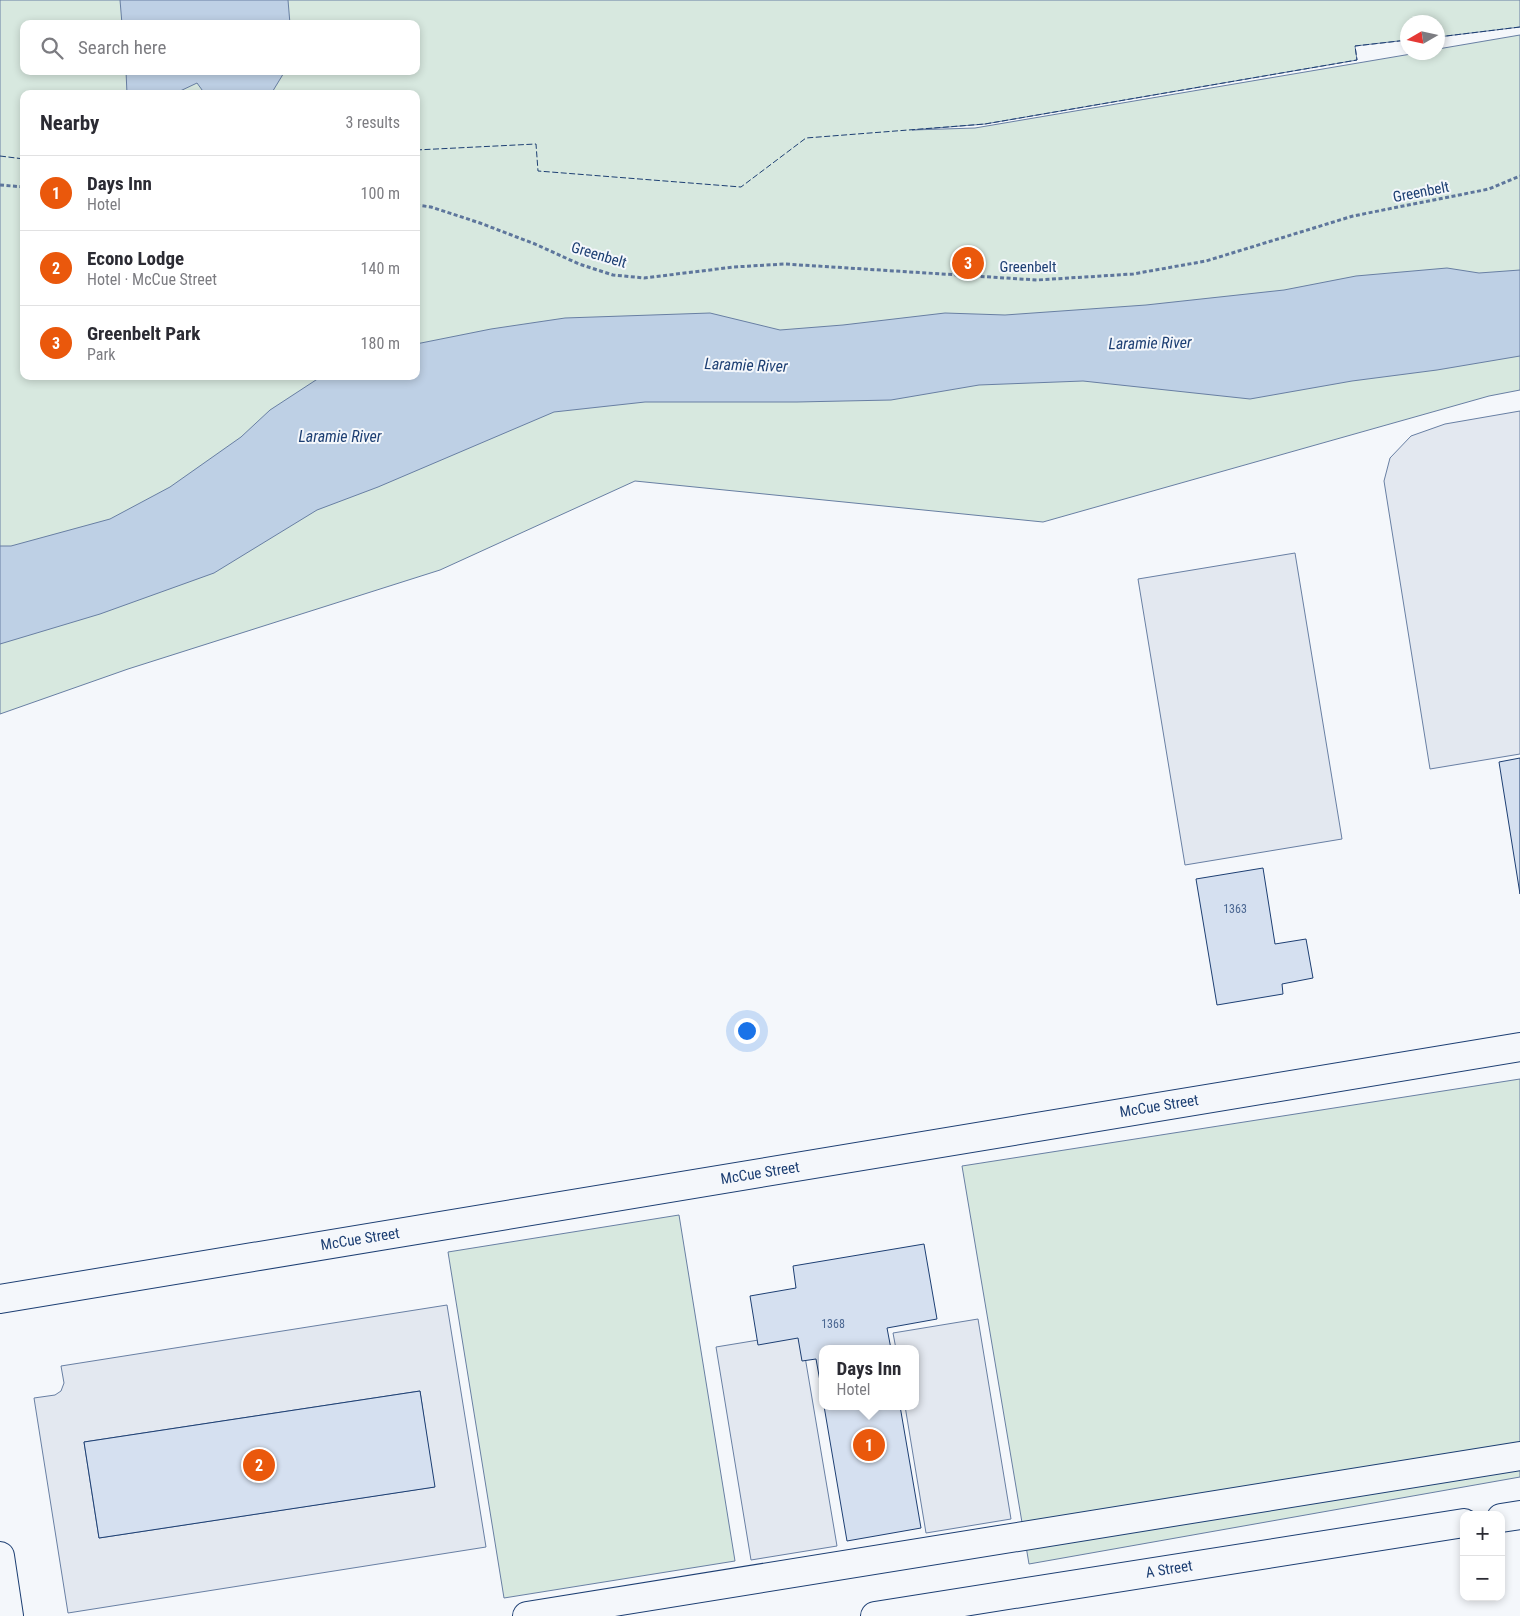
<!DOCTYPE html>
<html lang="en">
<head>
<meta charset="utf-8">
<style>
  :root { --surface:#fff; --page:#f7f7f7; --text:#2b2b33; --muted:#7c7c81; --line:#e1e1e2; --accent:#ea580c }
  body { margin:0; font-family:"Roboto Condensed",sans-serif; background:var(--page); color:var(--text) }
  .controls { position:absolute; right:15px; bottom:15px; display:grid; overflow:hidden; border-radius:10px; box-shadow:0 2px 8px #0003 }
  .controls button { width:45px; height:45px; display:grid; place-items:center; padding:0; border:0; border-bottom:1px solid var(--line); background:var(--surface); color:var(--text); font:25px sans-serif }
  .compass { position:absolute; left:1400px; top:15px; width:45px; height:45px; border-radius:50%; background:var(--surface); box-shadow:0 2px 8px #0003; rotate:261deg }
  .you { position:absolute; left:746px; top:1030px; width:18px; height:18px; margin:-12px; border:4px solid #fff; border-radius:50%; background:#1a73e8; box-shadow:0 0 0 8px #1a73e833 }
  .badge { display:grid; place-items:center; width:32px; height:32px; border-radius:50%; background:var(--accent); color:#fff; font-size:16px; font-weight:700 }
  .pin { position:absolute; translate:-50% -50%; border:2px solid #fff; box-shadow:0 1px 5px #0006 }
  .popup { position:absolute; left:819px; top:1345px; width:100px; height:65px; box-sizing:border-box; display:grid; place-content:center; border-radius:10px; background:var(--surface); filter:drop-shadow(0 1px 4px #0005); font-size:16px; white-space:nowrap; color:var(--muted) }
  .popup b { font-size:19px; color:var(--text) }
  .popup::after { content:''; position:absolute; left:50%; top:100%; margin-left:-10px; border:10px solid transparent; border-top-color:var(--surface) }
  .list { margin:0; padding:0; list-style:none }
  h2 { display:flex; justify-content:space-between; align-items:center; height:65px; margin:0; padding:0 20px; font-size:21px }
  h2 small { font-size:16px; font-weight:400; color:var(--muted) }
  .list li { display:grid; grid-template-columns:32px 1fr auto; gap:15px; align-items:center; box-sizing:border-box; height:75px; padding:0 20px; border-top:1px solid var(--line) }
  .list b { display:block; font-size:19px; white-space:nowrap }
  .list p { margin:0; font-size:16px; white-space:nowrap; color:var(--muted) }
  .list em { font-size:16px; font-style:normal; color:var(--muted) }
  .icon { flex:none; width:28px; height:28px; fill:none; stroke:currentColor; stroke-width:2; stroke-linecap:round; stroke-linejoin:round }
  .map { position:relative; flex:none; width:1520px; height:1616px; overflow:hidden }
  .search { position:absolute; background:var(--surface); box-shadow:0 2px 8px #0003; left:20px; top:20px; width:400px; height:55px; display:flex; align-items:center; gap:12px; box-sizing:border-box; padding:0 18px; border-radius:10px; color:var(--muted); font-size:19px }
  .panel { position:absolute; background:var(--surface); box-shadow:0 2px 8px #0003; left:20px; top:90px; width:400px; height:290px; border-radius:10px }
  .map>svg:first-child { display:block }
  .green { fill:#d7e8df; stroke:#687fa3; fill-rule:evenodd }
  .parking { fill:#e3e8f0; stroke:#687fa3; fill-rule:evenodd }
  .water { fill:#bed0e5; stroke:#687fa3 }
  .building { fill:#d5e0f0; stroke:#1d3f73 }
  .lines { fill:none; stroke-linecap:round; stroke-linejoin:round }
  .minor-casing { stroke:#1d3f73; stroke-width:30 }
  .major-casing { stroke:#1d3f73; stroke-width:30 }
  .path { stroke:#5e769c; stroke-width:3; stroke-dasharray:4 2.5; stroke-linecap:butt }
  .minor { stroke:#f4f7fb; stroke-width:28 }
  .major { stroke:#f4f7fb; stroke-width:28 }
  .fence { stroke:#1d3f73; stroke-width:1; stroke-dasharray:6 2.5; stroke-linecap:butt }
  .labels { text-anchor:middle; dominant-baseline:central; stroke-width:4; stroke-linejoin:round; paint-order:stroke }
  .number-label { font-size:12px; fill:#4b6792 }
  .street-label { font-size:15px; fill:#1d3f73; stroke:#f4f7fb }
  .water-label { font-size:16px; font-style:italic; fill:#1d3f73; stroke:#f4f7fb }
</style>
</head>
<body>
<div class="map">
<svg width="1520" height="1616" viewBox="0 0 1520 1616">
  <rect width="100%" height="100%" fill="#f4f7fb"/>
  <!-- green -->
  <g class="green">
    <path d="M0,0H1520V27L1438,37V22H1408L1407,40L1355,46L1357,60L985,124L912,130L975,128L1417,53L1438,52V49L1520,35V390L1489,396L1043,522L635,481L440,570L128,669L0,714ZM24,24H416V71H24ZM24,94H416V376H24Z"/>
    <polygon points="1520,1079 1520,1477 1029,1564 962,1166"/>
    <polygon points="679,1215 735,1561 504,1598 448,1252"/>
  </g>
  <!-- parking -->
  <g class="parking">
    <polygon points="1520,411 1520,754 1430,769 1384,481 1390,458 1411,436 1445,424"/>
    <polygon points="1295,553 1342,839 1185,865 1138,579"/>
    <path d="M447,1305L486,1547L68,1613L34,1398L55,1395L61,1391L64,1383L61,1366ZM420,1391L434,1487L99,1538L84,1442Z"/>
    <polygon points="978,1319 1011,1519 926,1533 905,1406 915,1406 915,1349 896,1349 893,1333"/>
    <polygon points="801,1333 837,1546 751,1560 716,1347"/>
  </g>
  <!-- water -->
  <g class="water">
    <polygon points="120,0 288,0 290,24 122,24"/>
    <polygon points="126,71 285,71 271,94 205,94 197,83 178,92 179,94 127,94"/>
    <polygon points="1447,268 1479,273 1520,270 1520,356 1437,370 1352,381 1250,399 1083,381 979,385 891,400 797,402 645,402 554,412 378,487 317,510 214,573 100,614 0,644 0,546 11,546 110,519 170,487 241,437 270,410 319,378 325,376 416,376 416,344 491,329 565,318 710,313 780,330 843,325 945,313 1005,315 1146,305 1284,290 1356,276"/>
  </g>
  <!-- building -->
  <g class="building">
    <polygon points="1520,758 1520,894 1499,762"/>
    <polygon points="1263,868 1275,944 1306,939 1313,978 1282,984 1283,994 1217,1005 1196,879"/>
    <polygon points="924,1244 937,1319 887,1328 891,1349 823,1349 823,1398 816,1359 802,1361 798,1338 758,1345 750,1296 796,1288 793,1266"/>
    <polygon points="420,1391 435,1487 99,1538 84,1442"/>
    <polygon points="824,1406 900,1406 921,1528 847,1541"/>
  </g>
  <g class="lines">
    <!-- minor casing -->
    <g class="minor-casing">
      <g id="minor">
        <polyline points="1501,1518 1520,1515"/>
        <polyline points="0,1556 9,1616"/>
        <polyline points="527,1616 1520,1456"/>
        <polyline points="875,1616 1464,1523"/>
      </g>
    </g>
    <!-- major casing -->
    <g class="major-casing">
      <polyline id="major" points="0,1299 1520,1047"/>
    </g>
    <!-- path -->
    <g class="path">
      <polyline points="0,185 24,187"/>
      <polyline points="416,205 431,207 480,223 535,244 579,264 613,275 644,278 734,267 785,264 1037,280 1133,274 1206,261 1353,216 1489,189 1520,176"/>
    </g>
    <!-- minor -->
    <use href="#minor" class="minor"/>
    <!-- major -->
    <use href="#major" class="major"/>
    <!-- fence -->
    <g class="fence">
      <polyline points="1438,37 1520,27"/>
      <polyline points="416,150 536,144 538,171 741,187 806,138 985,124 1357,60 1355,46 1408,40"/>
      <polyline points="0,156 24,159"/>
    </g>
  </g>
  <g class="labels">
    <!-- number labels -->
    <g class="number-label">
      <text x="1235" y="909">1363</text>
      <text x="833" y="1324">1368</text>
    </g>
    <!-- street labels -->
    <g class="street-label">
      <text transform="translate(1421 192) rotate(-11)">Greenbelt</text>
      <text transform="translate(599 255) rotate(17)">Greenbelt</text>
      <text x="1028" y="267">Greenbelt</text>
      <text transform="translate(1159 1106) rotate(-9)">McCue Street</text>
      <text transform="translate(760 1173) rotate(-9)">McCue Street</text>
      <text transform="translate(360 1239) rotate(-9)">McCue Street</text>
      <text transform="translate(1169 1569) rotate(-9)">A Street</text>
    </g>
    <!-- water labels -->
    <g class="water-label">
      <text transform="translate(1150 343) rotate(-1)">Laramie River</text>
      <text transform="translate(746 365) rotate(2)">Laramie River</text>
      <text x="340" y="436">Laramie River</text>
    </g>
  </g>
</svg>
<div class="controls">
<button>+</button>
<button>−</button>
</div>
<svg class="compass" viewBox="-18 -18 36 36"><path d="M0-13l5 13h-10z" fill="#e53935"/><path d="M0 13l5-13h-10z" fill="#7c7c81"/></svg>
<div class="you"></div>
<div class="pin badge" style="left:869px;top:1445px">1</div>
<div class="popup"><b>Days Inn</b>Hotel</div>
<div class="pin badge" style="left:259px;top:1465px">2</div>
<div class="pin badge" style="left:968px;top:263px">3</div>
<div class="search"><svg class="icon" aria-label="search" viewBox="0 0 24 24"><circle cx="10" cy="10" r="6"/><path d="M15 15l6 6"/></svg>Search here</div>
<section class="panel">
<h2>Nearby<small>3 results</small></h2>
<ul class="list">
<li><span class="badge">1</span><div><b>Days Inn</b><p>Hotel</p></div><em>100 m</em></li>
<li><span class="badge">2</span><div><b>Econo Lodge</b><p>Hotel · McCue Street</p></div><em>140 m</em></li>
<li><span class="badge">3</span><div><b>Greenbelt Park</b><p>Park</p></div><em>180 m</em></li>
</ul>
</section>
</div>
</body>
</html>
